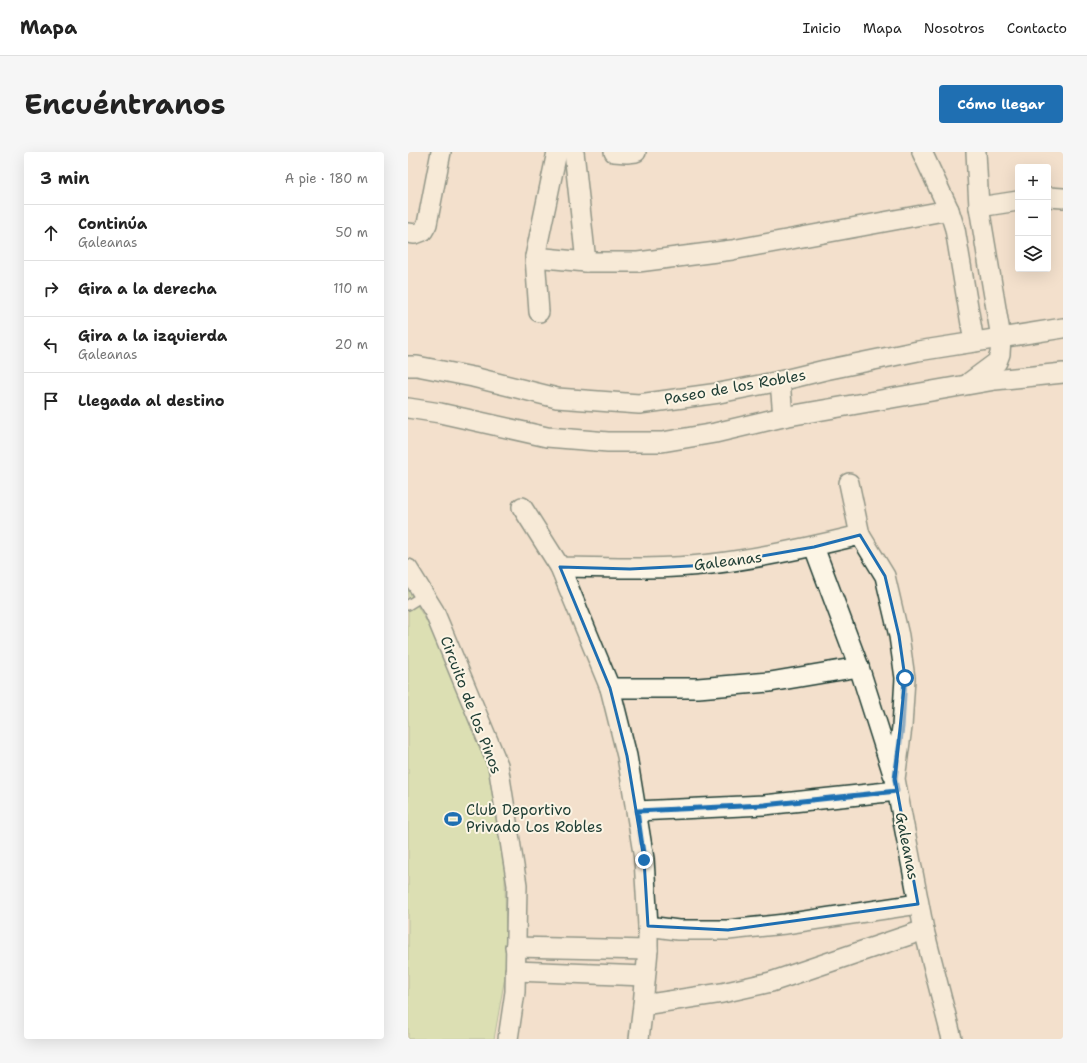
<!DOCTYPE html>
<html lang="es">
<head>
<meta charset="utf-8">
<style>
  :root { --surface:#fff; --page:#f6f6f6; --text:#222; --muted:#767676; --line:#e0e0e0; --accent:#1f6fb2 }
  body { margin:0; font-family:"Shantell Sans",sans-serif; background:var(--page); color:var(--text) }
  .controls { position:absolute; right:12px; top:12px; display:grid; overflow:hidden; border-radius:4px; box-shadow:0 4px 16px #0002 }
  .controls button { width:36px; height:36px; display:grid; place-items:center; padding:0; border:0; border-bottom:1px solid var(--line); background:var(--surface); color:var(--text); font:20px sans-serif }
  .stop { position:absolute; width:12px; height:12px; margin:-9px; border:3px solid #1f6fb2; border-radius:50%; background:#fff }
  .stop.end { background:#1f6fb2; border-color:#fff; box-shadow:0 1px 4px #0008 }
  .list { margin:0; padding:0; list-style:none }
  h2 { display:flex; justify-content:space-between; align-items:center; height:52px; margin:0; padding:0 16px; font-size:17px }
  h2 small { font-size:13px; font-weight:400; color:var(--muted) }
  .list li { display:grid; grid-template-columns:26px 1fr auto; gap:12px; align-items:center; box-sizing:border-box; height:56px; padding:0 16px; border-top:1px solid var(--line) }
  .list b { display:block; font-size:15px; white-space:nowrap }
  .list p { margin:0; font-size:13px; white-space:nowrap; color:var(--muted) }
  .list em { font-size:13px; font-style:normal; color:var(--muted) }
  .icon { flex:none; width:22px; height:22px; fill:none; stroke:currentColor; stroke-width:2; stroke-linecap:round; stroke-linejoin:round }
  .map { position:relative; flex:none; width:655px; height:887px; overflow:hidden; border-radius:4px }
  header { display:flex; align-items:center; gap:24px; box-sizing:border-box; height:56px; padding:0 20px; background:var(--surface); border-bottom:1px solid var(--line) }
  header strong { font-size:19px }
  nav { display:flex; gap:22px; margin-inline-start:auto; font-size:14px }
  .intro { display:flex; align-items:center; justify-content:space-between; box-sizing:border-box; height:96px; padding:0 24px }
  h1 { margin:0; font-size:28px }
  .button { padding:10px 18px; border-radius:4px; background:var(--accent); color:#fff; font-size:14px; font-weight:700 }
  main { display:flex; gap:24px; padding:0 24px }
  aside { flex:1; background:var(--surface); border-radius:4px; box-shadow:0 4px 16px #0002 }
  .map>svg:first-child { display:block }
  .green { fill:#c0de96; stroke:#708e65 }
  .lines { fill:none; stroke-linecap:round; stroke-linejoin:round }
  .service-casing { stroke:#1f3d34; stroke-width:12 }
  .minor-casing { stroke:#1f3d34; stroke-width:22 }
  .service { stroke:#fcf5e5; stroke-width:9 }
  .minor { stroke:#fcf5e5; stroke-width:19 }
  .route { stroke:#1f6fb2; stroke-width:5 }
  .marked { fill:none; stroke:#1f6fb2; stroke-width:3; stroke-linejoin:round }
  .labels { text-anchor:middle; dominant-baseline:central; stroke-width:4; stroke-linejoin:round; paint-order:stroke }
  .street-label { font-size:15px; fill:#1f3d34; stroke:#fcf5e5 }
  .poi-label { font-size:15px; fill:#1f3d34; stroke:#fcf5e5; text-anchor:start }
</style>
</head>
<body>
<header>
<strong>Mapa</strong>
<nav><a>Inicio</a><a>Mapa</a><a>Nosotros</a><a>Contacto</a></nav>
</header>
<div class="intro"><h1>Encuéntranos</h1><a class="button">Cómo llegar</a></div>
<main>
<aside>
<h2>3 min<small>A pie · 180 m</small></h2>
<ul class="list">
<li><svg class="icon" aria-label="ahead" viewBox="0 0 24 24"><path d="M12 20V5M6 11l6-6 6 6"/></svg><div><b>Continúa</b><p>Galeanas</p></div><em>50 m</em></li>
<li><svg class="icon" aria-label="right" viewBox="0 0 24 24"><path d="M7 20v-9h11M14 6l5 5-5 5"/></svg><div><b>Gira a la derecha</b></div><em>110 m</em></li>
<li><svg class="icon" aria-label="left" viewBox="0 0 24 24"><path d="M17 20v-9H6M10 6l-5 5 5 5"/></svg><div><b>Gira a la izquierda</b><p>Galeanas</p></div><em>20 m</em></li>
<li><svg class="icon" aria-label="arrive" viewBox="0 0 24 24"><path d="M6 21V4h12l-3 4 3 4H6"/></svg><div><b>Llegada al destino</b></div></li>
</ul>
</aside>
<div class="map">
<svg width="655" height="887" viewBox="0 0 655 887">
  <rect width="100%" height="100%" fill="#f3e0cc"/>
  <filter id="ink" filterUnits="userSpaceOnUse"><feTurbulence type="fractalNoise" baseFrequency=".025" numOctaves="2"/><feDisplacementMap in="SourceGraphic" scale="8" xChannelSelector="R" yChannelSelector="G"/><feConvolveMatrix kernelMatrix="1 2 1 2 8 2 1 2 1" color-interpolation-filters="sRGB"/></filter>
  <g filter="url(#ink)">
    <!-- green -->
    <polygon class="green" points="0,438 32,492 82,615 97,719 98,819 86,887 0,887"/>
    <g class="lines">
      <!-- service casing -->
      <g class="service-casing">
        <polyline id="service" points="0,453 16,443"/>
      </g>
      <!-- minor casing -->
      <g class="minor-casing">
        <g id="minor">
          <polyline points="166,0 178,110"/>
          <polyline points="206,0 219,1 228,0"/>
          <polyline points="514,0 541,58 547,77 566,190"/>
          <polyline points="640,45 655,46"/>
          <polyline points="571,55 610,49"/>
          <polyline points="0,81 7,82 15,79 19,72 33,0"/>
          <polyline points="127,105 178,110 230,110 324,98 541,58"/>
          <polyline points="131,160 127,105 149,0"/>
          <polyline points="0,214 9,214 65,225 149,246 231,252 311,241 372,229 417,218 510,199 655,176"/>
          <polyline points="372,229 375,265"/>
          <polyline points="562,230 589,210 592,202 593,186 571,55 568,0"/>
          <polyline points="0,256 32,261 139,285 200,290 254,290 307,281 375,265 587,228 655,221"/>
          <polyline points="441,331 452,383"/>
          <polyline points="114,355 152,415 202,536 219,604 236,707 240,774 240,798 235,853 231,887"/>
          <polyline points="406,395 451,515 485,622"/>
          <path d="M152,415C202,416 253,418 303,412C354,406 403,395 452,383L477,424L491,484L497,526L494,575L487,627L516,778L544,887"/>
          <polyline points="0,417 26,459 90,613 109,733 107,840 100,887"/>
          <polyline points="202,536 290,536 362,530 451,515"/>
          <polyline points="229,659 356,653 489,639"/>
          <polyline points="240,774 270,778 320,778 377,772 510,752"/>
          <polyline points="107,795 240,798"/>
          <polyline points="107,819 237,824"/>
          <polyline points="235,853 314,841 363,830 516,778"/>
        </g>
      </g>
      <!-- service -->
      <use href="#service" class="service"/>
      <!-- minor -->
      <use href="#minor" class="minor"/>
    </g>
  </g>
  <g class="lines" filter="url(#ink)">
    <!-- route -->
    <polyline class="route" points="236,708 229,659 356,653 489,639 487,627 494,575 497,526"/>
  </g>
  <!-- marked area -->
  <path d="M0 0H655V887H0ZM452,383L477,424L491,484L497,526L487,627L510,752L320,778L240,774L236,707L219,604L202,536L152,415L222,417L302,413L406,395Z" fill="#f3e0cc" fill-opacity=".55" fill-rule="evenodd"/>
  <path class="marked" d="M452,383L477,424L491,484L497,526L487,627L510,752L320,778L240,774L236,707L219,604L202,536L152,415L222,417L302,413L406,395Z"/>
  <!-- icons -->
  <defs>
    <g id="stadium-bare" transform="scale(1.38)"><path d="M0-5a6.5 5 0 1 0 0 10a6.5 5 0 1 0 0-10ZM-3.5-1.8h7v3.6h-7Z" fill="#1f6fb2" stroke="#fcf5e5" stroke-width="2.5" paint-order="stroke"/></g>
  </defs>
  <g fill-rule="evenodd">
    <use href="#stadium-bare" x="45" y="667"/>
  </g>
  <g class="labels">
    <!-- street labels -->
    <g class="street-label">
      <text transform="translate(327 235) rotate(-10)">Paseo de los Robles</text>
      <text transform="translate(320 409) rotate(-7)">Galeanas</text>
      <text transform="translate(63 553) rotate(69)">Circuito de los Pinos</text>
      <text transform="translate(499 694) rotate(79)">Galeanas</text>
    </g>
    <!-- poi labels -->
    <g class="poi-label">
      <text x="58" y="658">Club Deportivo<tspan x="58" dy="17">Privado Los Robles</tspan></text>
    </g>
  </g>
</svg>
<div class="controls">
<button>+</button>
<button>−</button>
<button><svg class="icon" aria-label="layers" viewBox="0 0 24 24"><path d="M12 4l9 5-9 5-9-5zM3 14l9 5 9-5"/></svg></button>
</div>
<div class="stop" style="left:497px;top:526px"></div>
<div class="stop end" style="left:236px;top:708px"></div>
</div>
</main>
</body>
</html>
